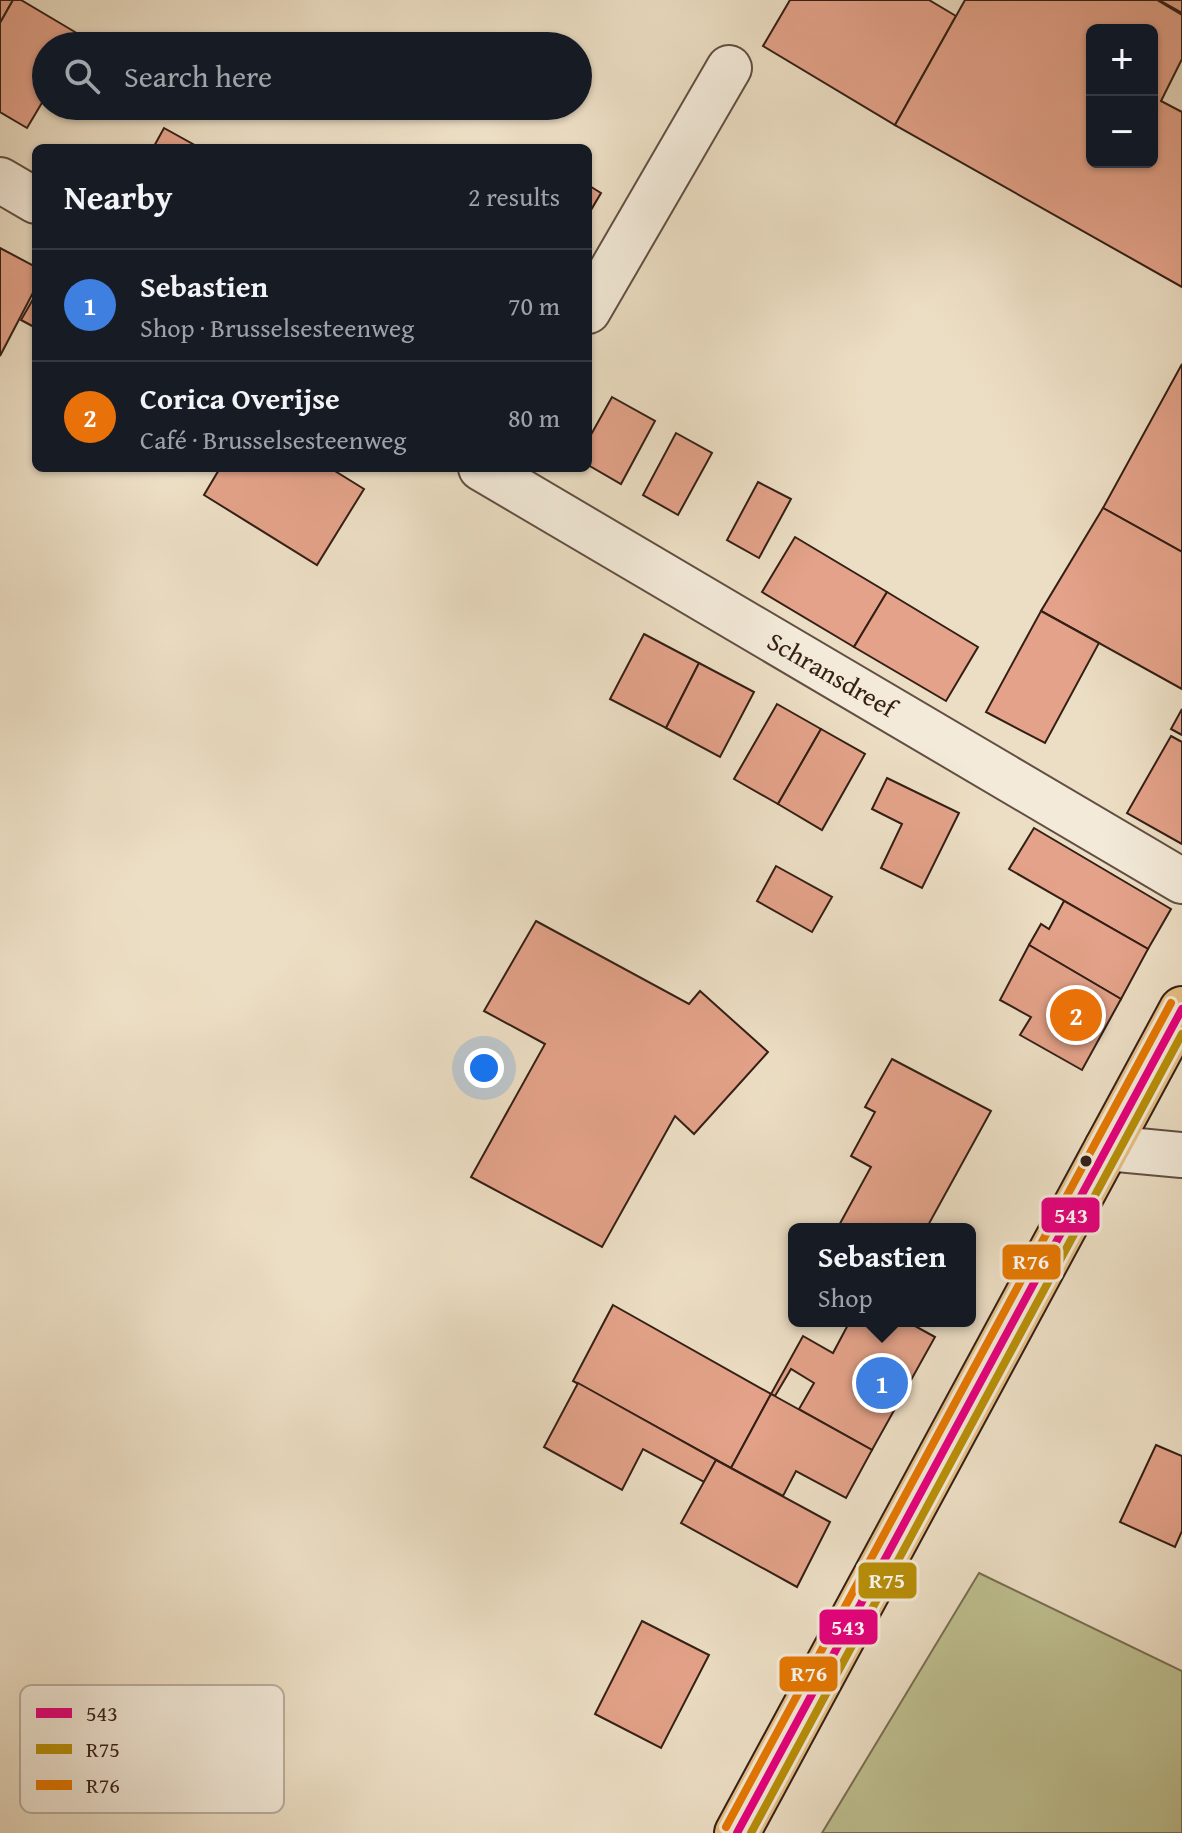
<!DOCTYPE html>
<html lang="en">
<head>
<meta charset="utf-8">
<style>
  :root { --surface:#171b24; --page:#20242c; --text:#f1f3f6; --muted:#9ea1a6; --line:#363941; --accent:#b45309 }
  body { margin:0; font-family:"Gentium Book Plus",serif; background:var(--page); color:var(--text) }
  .controls { position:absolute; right:24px; top:24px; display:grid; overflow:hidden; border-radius:12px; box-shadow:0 2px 6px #0004 }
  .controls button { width:72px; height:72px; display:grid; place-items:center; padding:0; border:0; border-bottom:2px solid var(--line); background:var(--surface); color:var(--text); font:40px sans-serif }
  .you { position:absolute; left:484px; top:1068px; width:28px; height:28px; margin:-20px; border:6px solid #fff; border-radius:50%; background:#1a73e8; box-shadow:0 0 0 12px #1a73e833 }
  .badge { display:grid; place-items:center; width:52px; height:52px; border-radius:50%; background:var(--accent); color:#fff; font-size:26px; font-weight:700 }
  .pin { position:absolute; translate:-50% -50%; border:4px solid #fff; box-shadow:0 2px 8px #0006 }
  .popup { position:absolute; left:788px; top:1223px; width:188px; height:104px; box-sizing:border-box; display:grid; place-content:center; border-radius:12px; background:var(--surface); filter:drop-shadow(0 2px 6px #0005); font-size:26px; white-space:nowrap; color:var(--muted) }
  .popup b { font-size:30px; color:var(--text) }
  .popup::after { content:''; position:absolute; left:50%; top:100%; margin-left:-16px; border:16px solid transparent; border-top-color:var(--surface) }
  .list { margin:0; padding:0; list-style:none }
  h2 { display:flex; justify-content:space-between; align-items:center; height:104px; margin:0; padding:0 32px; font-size:34px }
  h2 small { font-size:26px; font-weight:400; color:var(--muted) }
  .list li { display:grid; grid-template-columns:52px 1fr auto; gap:24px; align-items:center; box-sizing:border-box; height:112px; padding:0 32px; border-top:2px solid var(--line) }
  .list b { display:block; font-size:30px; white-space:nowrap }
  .list p { margin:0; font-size:26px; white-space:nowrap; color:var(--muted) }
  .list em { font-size:26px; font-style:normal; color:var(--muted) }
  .icon { flex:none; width:44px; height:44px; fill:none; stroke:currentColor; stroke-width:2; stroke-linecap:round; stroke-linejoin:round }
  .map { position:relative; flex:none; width:1182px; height:1833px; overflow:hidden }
  .search { position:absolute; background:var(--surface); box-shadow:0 2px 6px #0004; left:32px; top:32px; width:560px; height:88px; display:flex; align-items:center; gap:20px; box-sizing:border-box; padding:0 28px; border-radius:44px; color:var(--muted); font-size:30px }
  .panel { position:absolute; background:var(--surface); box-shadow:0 2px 6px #0004; left:32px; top:144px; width:560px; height:328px; border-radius:12px }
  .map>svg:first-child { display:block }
  .green { fill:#bebf90; stroke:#796f53; stroke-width:2 }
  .building { fill:#e3a289; stroke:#341f16; stroke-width:2; fill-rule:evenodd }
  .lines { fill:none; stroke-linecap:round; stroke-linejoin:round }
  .minor-casing { stroke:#624f42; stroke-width:48 }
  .major-casing { stroke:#341f16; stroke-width:48 }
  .minor { stroke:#f3ead9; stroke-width:44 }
  .major { stroke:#e6bf82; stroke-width:44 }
  .bus-1-casing { stroke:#f3ead9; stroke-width:14 }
  .bus-2-casing { stroke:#f3ead9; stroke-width:14 }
  .bus-3-casing { stroke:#f3ead9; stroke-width:14 }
  .bus-1 { stroke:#e5007d; stroke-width:8 }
  .bus-2 { stroke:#b88f08; stroke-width:8 }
  .bus-3 { stroke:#e67801; stroke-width:8 }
  .bus-dot { fill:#341f16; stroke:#f3ead9; stroke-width:3 }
  .labels { text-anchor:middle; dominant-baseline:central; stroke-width:7; stroke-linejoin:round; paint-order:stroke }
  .street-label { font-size:26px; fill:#341f16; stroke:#f3ead9 }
  .key { fill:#f3ead9; stroke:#baad9e; stroke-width:2 }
  .key-label { font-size:22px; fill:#341f16 }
  .line-badge { stroke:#f3ead9; stroke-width:3 }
  .badge-label { font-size:22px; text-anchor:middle; font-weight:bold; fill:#fff }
</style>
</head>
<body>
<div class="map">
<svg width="1182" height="1833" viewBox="0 0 1182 1833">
  <rect width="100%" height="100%" fill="#ecdec4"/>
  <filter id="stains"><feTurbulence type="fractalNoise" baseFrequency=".0025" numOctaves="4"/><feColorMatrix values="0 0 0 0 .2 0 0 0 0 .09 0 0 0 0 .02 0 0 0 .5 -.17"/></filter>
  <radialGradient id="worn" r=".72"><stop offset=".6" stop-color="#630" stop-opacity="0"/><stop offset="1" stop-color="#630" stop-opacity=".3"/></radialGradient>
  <!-- green -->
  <polygon class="green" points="979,1573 1182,1671 1182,1833 822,1833"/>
  <!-- building -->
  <g class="building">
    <polygon points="0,0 13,0 0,23"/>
    <polygon points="13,0 21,0 75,32 71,39 75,41 73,45 75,46 46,46 46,96 27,128 0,112 0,23"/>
    <polygon points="790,0 929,0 956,16 895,125 763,46"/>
    <path d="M965,0H1157L1182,15V59L1161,101L1182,112V287L895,125ZM1092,30H1152V162H1092Z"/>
    <polygon points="1159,0 1182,0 1182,13"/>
    <polygon points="164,128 200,148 153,148"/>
    <polygon points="588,185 601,193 588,215"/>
    <polygon points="0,248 36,267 36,287 0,356"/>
    <polygon points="36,294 36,328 21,320"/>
    <polygon points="1182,364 1182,552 1103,508"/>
    <polygon points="612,397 655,421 621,484 588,465 588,440"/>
    <polygon points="676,433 712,453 678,515 643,495"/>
    <polygon points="220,468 330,468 364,489 317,565 204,495"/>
    <polygon points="758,482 791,499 759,558 727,540"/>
    <polygon points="1103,508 1182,552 1182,689 1041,611"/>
    <polygon points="795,537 887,592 854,647 762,592"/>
    <polygon points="887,592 978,647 946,701 854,647"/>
    <polygon points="1041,611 1099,643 1045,743 986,712"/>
    <polygon points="644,634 699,663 666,728 610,699"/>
    <polygon points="699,663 754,692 720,757 666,728"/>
    <polygon points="777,704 821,729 778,804 734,779"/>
    <polygon points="1182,709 1182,735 1171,729"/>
    <polygon points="821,729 865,754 822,830 778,804"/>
    <polygon points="1171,736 1182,742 1182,844 1127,813"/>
    <polygon points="887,778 959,813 922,888 881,868 902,824 872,809"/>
    <polygon points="1034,828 1171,909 1148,949 1009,869"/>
    <polygon points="776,866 832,897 812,932 757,901"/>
    <polygon points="1064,901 1148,949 1121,999 1029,945 1041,924 1049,929"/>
    <polygon points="536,921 689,1004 700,991 768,1052 694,1134 675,1116 602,1247 471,1177 545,1044 484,1011"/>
    <polygon points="1029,945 1121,999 1082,1070 1020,1035 1031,1017 1000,1000"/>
    <polygon points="892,1059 991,1111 926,1229 837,1229 871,1167 851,1156 875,1112 865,1107"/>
    <polygon points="613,1305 771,1394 731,1468 573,1381"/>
    <polygon points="850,1321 906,1321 935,1337 872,1450 799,1409 814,1383 791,1369 775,1396 771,1394 803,1336 833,1353"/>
    <polygon points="578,1383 716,1460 704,1482 643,1449 622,1490 544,1447"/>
    <polygon points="771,1394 872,1450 846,1498 796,1471 783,1496 731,1468"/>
    <polygon points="1156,1445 1182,1456 1182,1531 1175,1547 1120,1522"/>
    <polygon points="716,1460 830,1522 797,1587 681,1523"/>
    <polygon points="642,1621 709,1655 661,1748 595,1714"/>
  </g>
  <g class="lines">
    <!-- minor casing -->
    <g class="minor-casing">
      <g id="minor">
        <polyline points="0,180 36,201"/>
        <polyline points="588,311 729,68"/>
        <polyline points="481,468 1182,881"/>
        <polyline points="1107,1148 1182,1155"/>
      </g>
    </g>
    <!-- major casing -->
    <g class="major-casing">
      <polyline id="major" points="737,1833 1182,1009"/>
    </g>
    <!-- minor -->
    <use href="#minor" class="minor"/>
    <!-- major -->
    <use href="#major" class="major"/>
    <!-- bus-1 casing -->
    <g class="bus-1-casing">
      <polyline id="bus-1" points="737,1833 1182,1009"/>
    </g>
    <!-- bus-2 casing -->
    <g class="bus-2-casing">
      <polyline id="bus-2" points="751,1833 1182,1034"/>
    </g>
    <!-- bus-3 casing -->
    <g class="bus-3-casing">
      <polyline id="bus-3" points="726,1827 1171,1003"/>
    </g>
    <!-- bus-1 -->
    <use href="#bus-1" class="bus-1"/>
    <!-- bus-2 -->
    <use href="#bus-2" class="bus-2"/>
    <!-- bus-3 -->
    <use href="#bus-3" class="bus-3"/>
  </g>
  <!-- markers -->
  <circle class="bus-dot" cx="1086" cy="1161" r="7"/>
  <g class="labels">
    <!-- street labels -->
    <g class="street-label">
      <text transform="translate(832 674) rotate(30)">Schransdreef</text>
    </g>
  </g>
  <!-- legend -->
  <rect x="20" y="1685" width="264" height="128" rx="12" class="key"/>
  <rect x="36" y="1708" width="36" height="10" fill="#e5007d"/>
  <rect x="36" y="1744" width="36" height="10" fill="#b88f08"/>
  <rect x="36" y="1780" width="36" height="10" fill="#e67801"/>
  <g class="key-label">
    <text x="86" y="1721">543</text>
    <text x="86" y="1757">R75</text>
    <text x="86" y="1793">R76</text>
  </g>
  <g class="line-badge">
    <rect x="1040" y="1196" width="61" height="38" rx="8" fill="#e5007d"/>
    <rect x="1001" y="1243" width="61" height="38" rx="8" fill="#e67801"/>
    <rect x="857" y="1561" width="61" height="39" rx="8" fill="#b88f08"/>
    <rect x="818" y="1608" width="61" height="38" rx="8" fill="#e5007d"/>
    <rect x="778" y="1655" width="61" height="38" rx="8" fill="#e67801"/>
  </g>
  <g class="badge-label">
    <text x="1071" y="1223">543</text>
    <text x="1031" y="1269">R76</text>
    <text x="887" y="1588">R75</text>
    <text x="848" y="1635">543</text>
    <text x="809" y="1681">R76</text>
  </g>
  <rect width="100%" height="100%" filter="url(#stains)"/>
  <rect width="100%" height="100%" fill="url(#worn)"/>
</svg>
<div class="controls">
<button>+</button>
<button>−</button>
</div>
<div class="you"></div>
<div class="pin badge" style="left:882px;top:1383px;background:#3f7fe0">1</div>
<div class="popup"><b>Sebastien</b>Shop</div>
<div class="pin badge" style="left:1076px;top:1015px;background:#e8710a">2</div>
<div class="search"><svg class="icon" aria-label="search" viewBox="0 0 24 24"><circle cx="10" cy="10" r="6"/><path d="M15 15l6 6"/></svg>Search here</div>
<section class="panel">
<h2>Nearby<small>2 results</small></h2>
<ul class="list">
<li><span class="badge" style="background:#3f7fe0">1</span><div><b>Sebastien</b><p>Shop · Brusselsesteenweg</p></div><em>70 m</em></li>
<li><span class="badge" style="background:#e8710a">2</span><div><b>Corica Overijse</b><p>Café · Brusselsesteenweg</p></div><em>80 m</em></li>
</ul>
</section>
</div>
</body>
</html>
